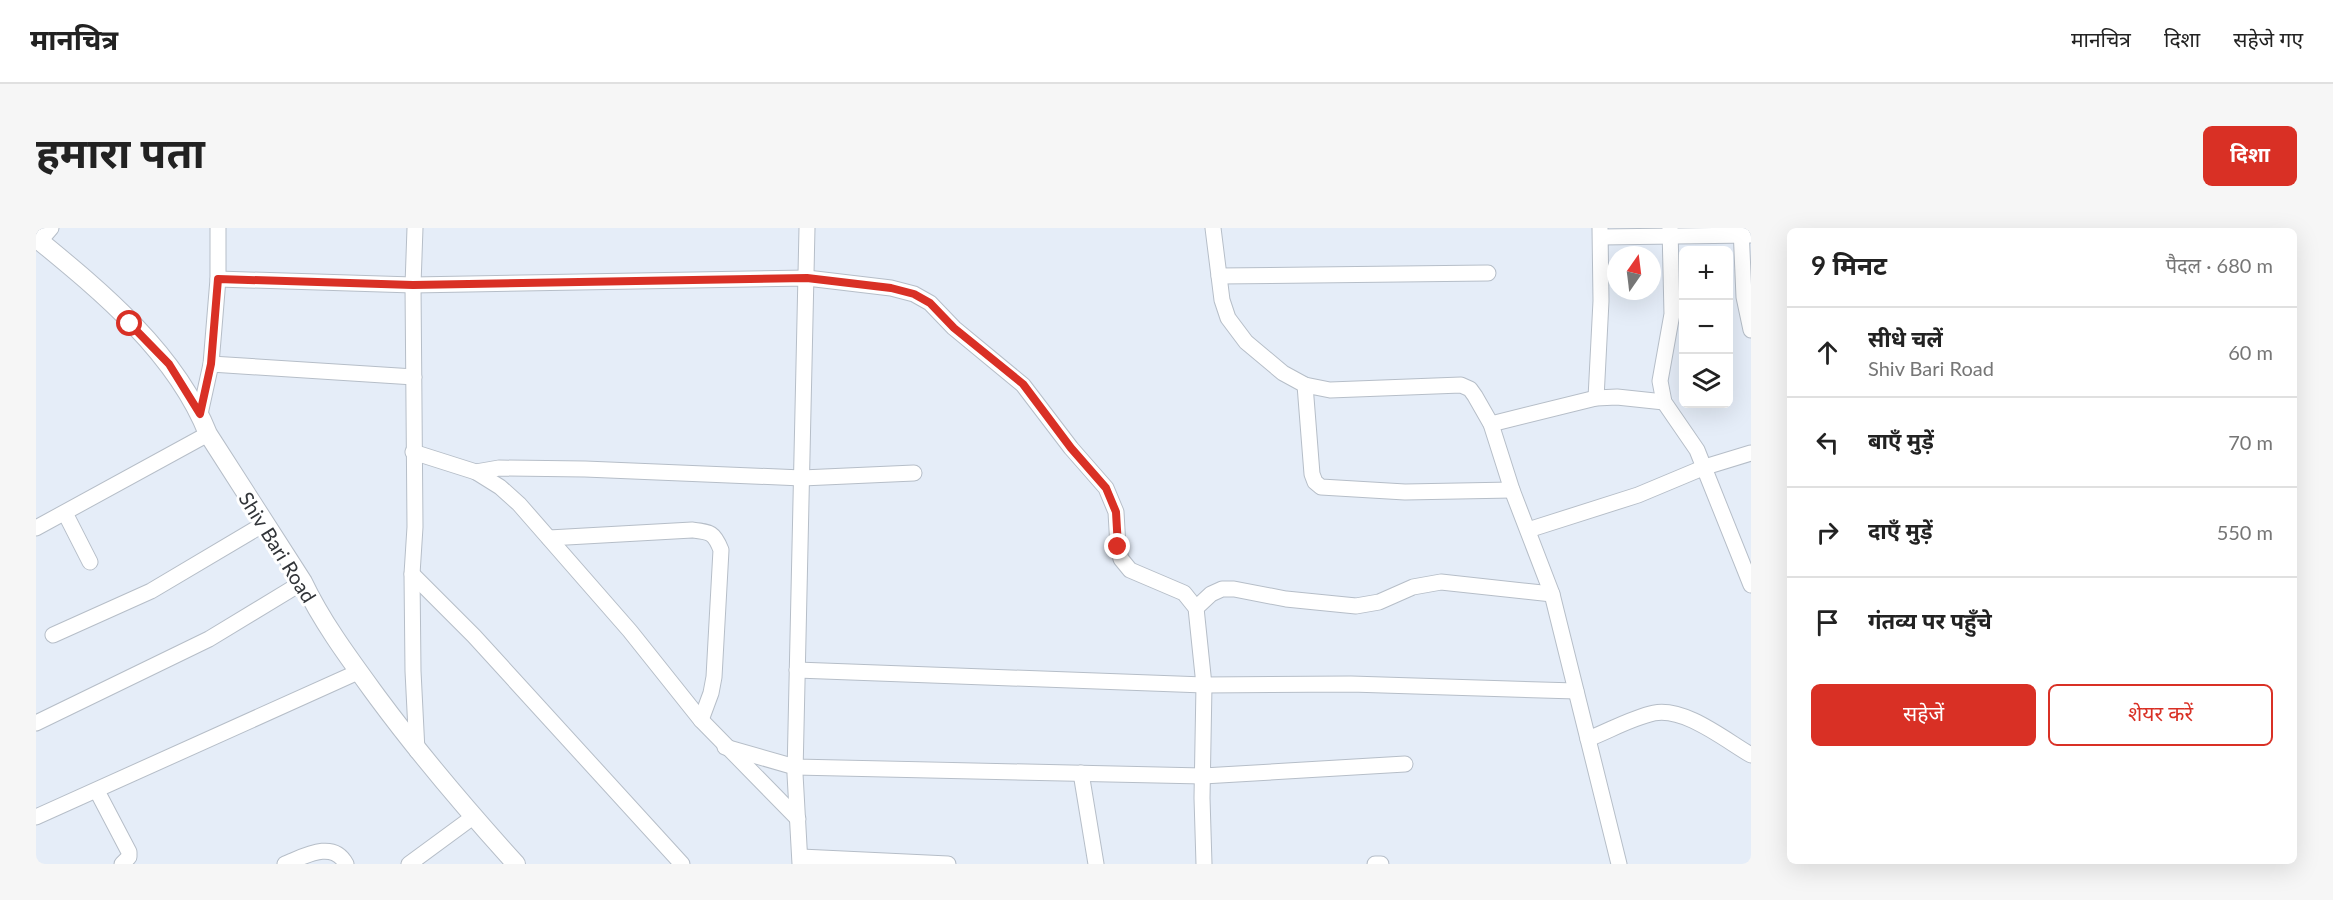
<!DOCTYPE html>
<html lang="hi">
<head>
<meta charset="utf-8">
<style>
  :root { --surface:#fff; --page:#f6f6f6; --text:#222; --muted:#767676; --line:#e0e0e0; --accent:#d93025 }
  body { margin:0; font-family:Lato,"Noto Sans Devanagari",sans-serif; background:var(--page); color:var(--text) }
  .controls { position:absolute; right:18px; top:18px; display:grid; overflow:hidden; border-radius:9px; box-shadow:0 6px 24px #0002 }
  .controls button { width:54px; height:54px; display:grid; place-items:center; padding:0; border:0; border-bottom:2px solid var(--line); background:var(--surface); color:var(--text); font:30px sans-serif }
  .compass { position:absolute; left:1571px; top:18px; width:54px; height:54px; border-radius:50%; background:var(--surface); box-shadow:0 6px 24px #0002; rotate:14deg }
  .stop { position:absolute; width:18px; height:18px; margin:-14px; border:4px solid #d93025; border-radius:50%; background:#fff }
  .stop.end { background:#d93025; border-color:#fff; box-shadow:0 2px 6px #0008 }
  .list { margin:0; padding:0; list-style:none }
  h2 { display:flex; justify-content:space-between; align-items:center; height:78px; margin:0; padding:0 24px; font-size:26px }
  h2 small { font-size:20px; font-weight:400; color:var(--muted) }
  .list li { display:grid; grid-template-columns:39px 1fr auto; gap:18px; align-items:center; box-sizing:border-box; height:90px; padding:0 24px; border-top:2px solid var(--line) }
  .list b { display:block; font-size:22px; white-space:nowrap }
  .list p { margin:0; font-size:20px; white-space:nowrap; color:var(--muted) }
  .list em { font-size:20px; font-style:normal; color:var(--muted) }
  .actions { display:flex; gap:12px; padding:18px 24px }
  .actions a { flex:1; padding:14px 0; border:2px solid var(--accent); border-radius:9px; text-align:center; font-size:21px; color:var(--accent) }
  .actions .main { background:var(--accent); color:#fff }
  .icon { flex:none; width:33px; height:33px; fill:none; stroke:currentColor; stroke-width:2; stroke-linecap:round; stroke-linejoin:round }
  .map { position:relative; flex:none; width:1715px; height:636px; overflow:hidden; border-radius:9px }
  header { display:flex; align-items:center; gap:36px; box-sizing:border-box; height:84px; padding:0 30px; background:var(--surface); border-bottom:2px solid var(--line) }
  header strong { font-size:28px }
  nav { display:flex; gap:33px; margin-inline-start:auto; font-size:21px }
  .intro { display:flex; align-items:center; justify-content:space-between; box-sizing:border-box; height:144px; padding:0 36px }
  h1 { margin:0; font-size:42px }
  .button { padding:15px 27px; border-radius:9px; background:var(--accent); color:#fff; font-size:21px; font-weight:700 }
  main { display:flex; gap:36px; padding:0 36px }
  aside { flex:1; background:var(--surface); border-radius:9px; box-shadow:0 6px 24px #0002 }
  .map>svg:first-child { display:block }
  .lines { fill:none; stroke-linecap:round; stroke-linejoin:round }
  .minor-casing { stroke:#b6bec8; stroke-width:17 }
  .tertiary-casing { stroke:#b6bec8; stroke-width:20 }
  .minor { stroke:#fff; stroke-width:15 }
  .tertiary { stroke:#fff; stroke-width:18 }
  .route { stroke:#d93025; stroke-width:8 }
  .labels { text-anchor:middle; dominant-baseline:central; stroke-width:6; stroke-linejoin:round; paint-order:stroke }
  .street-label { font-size:20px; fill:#313438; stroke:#fff }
</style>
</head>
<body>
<header>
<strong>मानचित्र</strong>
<nav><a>मानचित्र</a><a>दिशा</a><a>सहेजे गए</a></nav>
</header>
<div class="intro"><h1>हमारा पता</h1><a class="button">दिशा</a></div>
<main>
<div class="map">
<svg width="1715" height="636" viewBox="0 0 1715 636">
  <rect width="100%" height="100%" fill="#e5edf8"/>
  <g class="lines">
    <!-- minor casing -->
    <g class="minor-casing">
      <g id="minor">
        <polyline points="379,0 377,57 379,299 376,346 377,443 381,523"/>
        <polyline points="1177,0 1186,72 1192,90 1210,114 1247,145 1269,157 1294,162 1425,157 1434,161 1439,168 1455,196 1476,262 1516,366 1583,636"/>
        <polyline points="1634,0 1636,86 1624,153 1628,174 1661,222 1715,357"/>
        <polyline points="1705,0 1708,69 1715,102"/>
        <polyline points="1565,9 1715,7"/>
        <polyline points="4,13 15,0"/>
        <polyline points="1183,48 1452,45"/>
        <polyline points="182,51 377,57 771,50 855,60 878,66 894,75 918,100 987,157 1035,220 1070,260 1080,284 1082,319 1085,331 1094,342 1148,365 1160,380 1168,457 1166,570 1168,636"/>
        <polyline points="175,136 378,149"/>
        <polyline points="1269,157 1276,246 1279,254 1285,259 1369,264 1476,262"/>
        <polyline points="1560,170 1565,73 1564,0"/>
        <polyline points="164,186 175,136 182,51 182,0"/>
        <polyline points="1455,196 1560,170 1581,169 1628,174"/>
        <polyline points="377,224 440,244 464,259 483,276 594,403 665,492 762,591"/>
        <polyline points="440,244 463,240 549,241 766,250 878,245"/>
        <polyline points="29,285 54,334"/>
        <polyline points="0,300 172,206"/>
        <polyline points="1492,302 1602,267 1669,239 1715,225"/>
        <path d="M513,310L656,302C674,304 678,304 685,322L678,449L675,465L665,492"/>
        <polyline points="376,346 438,408 646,636"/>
        <polyline points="1160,380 1175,366 1186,361 1198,361 1250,371 1320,378 1343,374 1377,359 1405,354 1516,366"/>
        <polyline points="17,407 115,363 228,296"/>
        <polyline points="761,442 1168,457 1315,456 1540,463"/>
        <polyline points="0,495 173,411 267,354"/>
        <path d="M1552,511C1573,503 1595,490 1618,485C1649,479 1689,512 1715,527"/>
        <polyline points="689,519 759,539 1167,548 1369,536"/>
        <polyline points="1045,545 1060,636"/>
        <polyline points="61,563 93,624 93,629 86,636"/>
        <polyline points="0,589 322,444"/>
        <polyline points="765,629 912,636"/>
        <path d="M249,636C267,629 297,611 310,636"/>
        <polyline points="373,636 437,589"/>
        <polyline points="764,636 759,546 771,0"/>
        <polyline points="1339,636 1345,636"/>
      </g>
    </g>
    <!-- tertiary casing -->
    <g class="tertiary-casing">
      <path id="tertiary" d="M0,10C66,64 140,125 172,206L267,354C287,396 315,433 342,470C385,528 431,582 480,636"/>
    </g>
    <!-- minor -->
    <use href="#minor" class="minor"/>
    <!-- tertiary -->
    <use href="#tertiary" class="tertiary"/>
  </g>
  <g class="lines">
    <!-- route -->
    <polyline class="route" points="94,96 133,136 164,186 175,136 182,51 377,57 771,50 855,60 878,66 894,75 918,100 987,156 1035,220 1070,260 1080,284 1082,319"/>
  </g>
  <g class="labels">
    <!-- street labels -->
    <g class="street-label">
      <text transform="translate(242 319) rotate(58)">Shiv Bari Road</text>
    </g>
  </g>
</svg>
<div class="controls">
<button>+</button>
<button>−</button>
<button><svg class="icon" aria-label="layers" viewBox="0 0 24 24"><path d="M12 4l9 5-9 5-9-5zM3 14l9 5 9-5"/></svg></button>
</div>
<svg class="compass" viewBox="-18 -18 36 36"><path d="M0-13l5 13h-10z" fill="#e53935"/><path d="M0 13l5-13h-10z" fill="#767676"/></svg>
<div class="stop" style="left:94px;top:96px"></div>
<div class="stop end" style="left:1082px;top:319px"></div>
</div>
<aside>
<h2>9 मिनट<small>पैदल · 680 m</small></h2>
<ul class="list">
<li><svg class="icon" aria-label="ahead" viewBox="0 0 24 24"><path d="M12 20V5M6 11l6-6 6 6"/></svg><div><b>सीधे चलें</b><p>Shiv Bari Road</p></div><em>60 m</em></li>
<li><svg class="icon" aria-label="left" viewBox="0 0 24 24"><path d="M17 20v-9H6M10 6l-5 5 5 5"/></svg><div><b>बाएँ मुड़ें</b></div><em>70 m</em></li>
<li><svg class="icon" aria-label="right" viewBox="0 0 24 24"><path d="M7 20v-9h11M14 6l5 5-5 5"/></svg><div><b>दाएँ मुड़ें</b></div><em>550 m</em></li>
<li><svg class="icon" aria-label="arrive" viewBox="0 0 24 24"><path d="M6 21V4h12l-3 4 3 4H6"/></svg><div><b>गंतव्य पर पहुँचे</b></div></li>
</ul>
<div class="actions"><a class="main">सहेजें</a><a>शेयर करें</a></div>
</aside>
</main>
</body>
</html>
